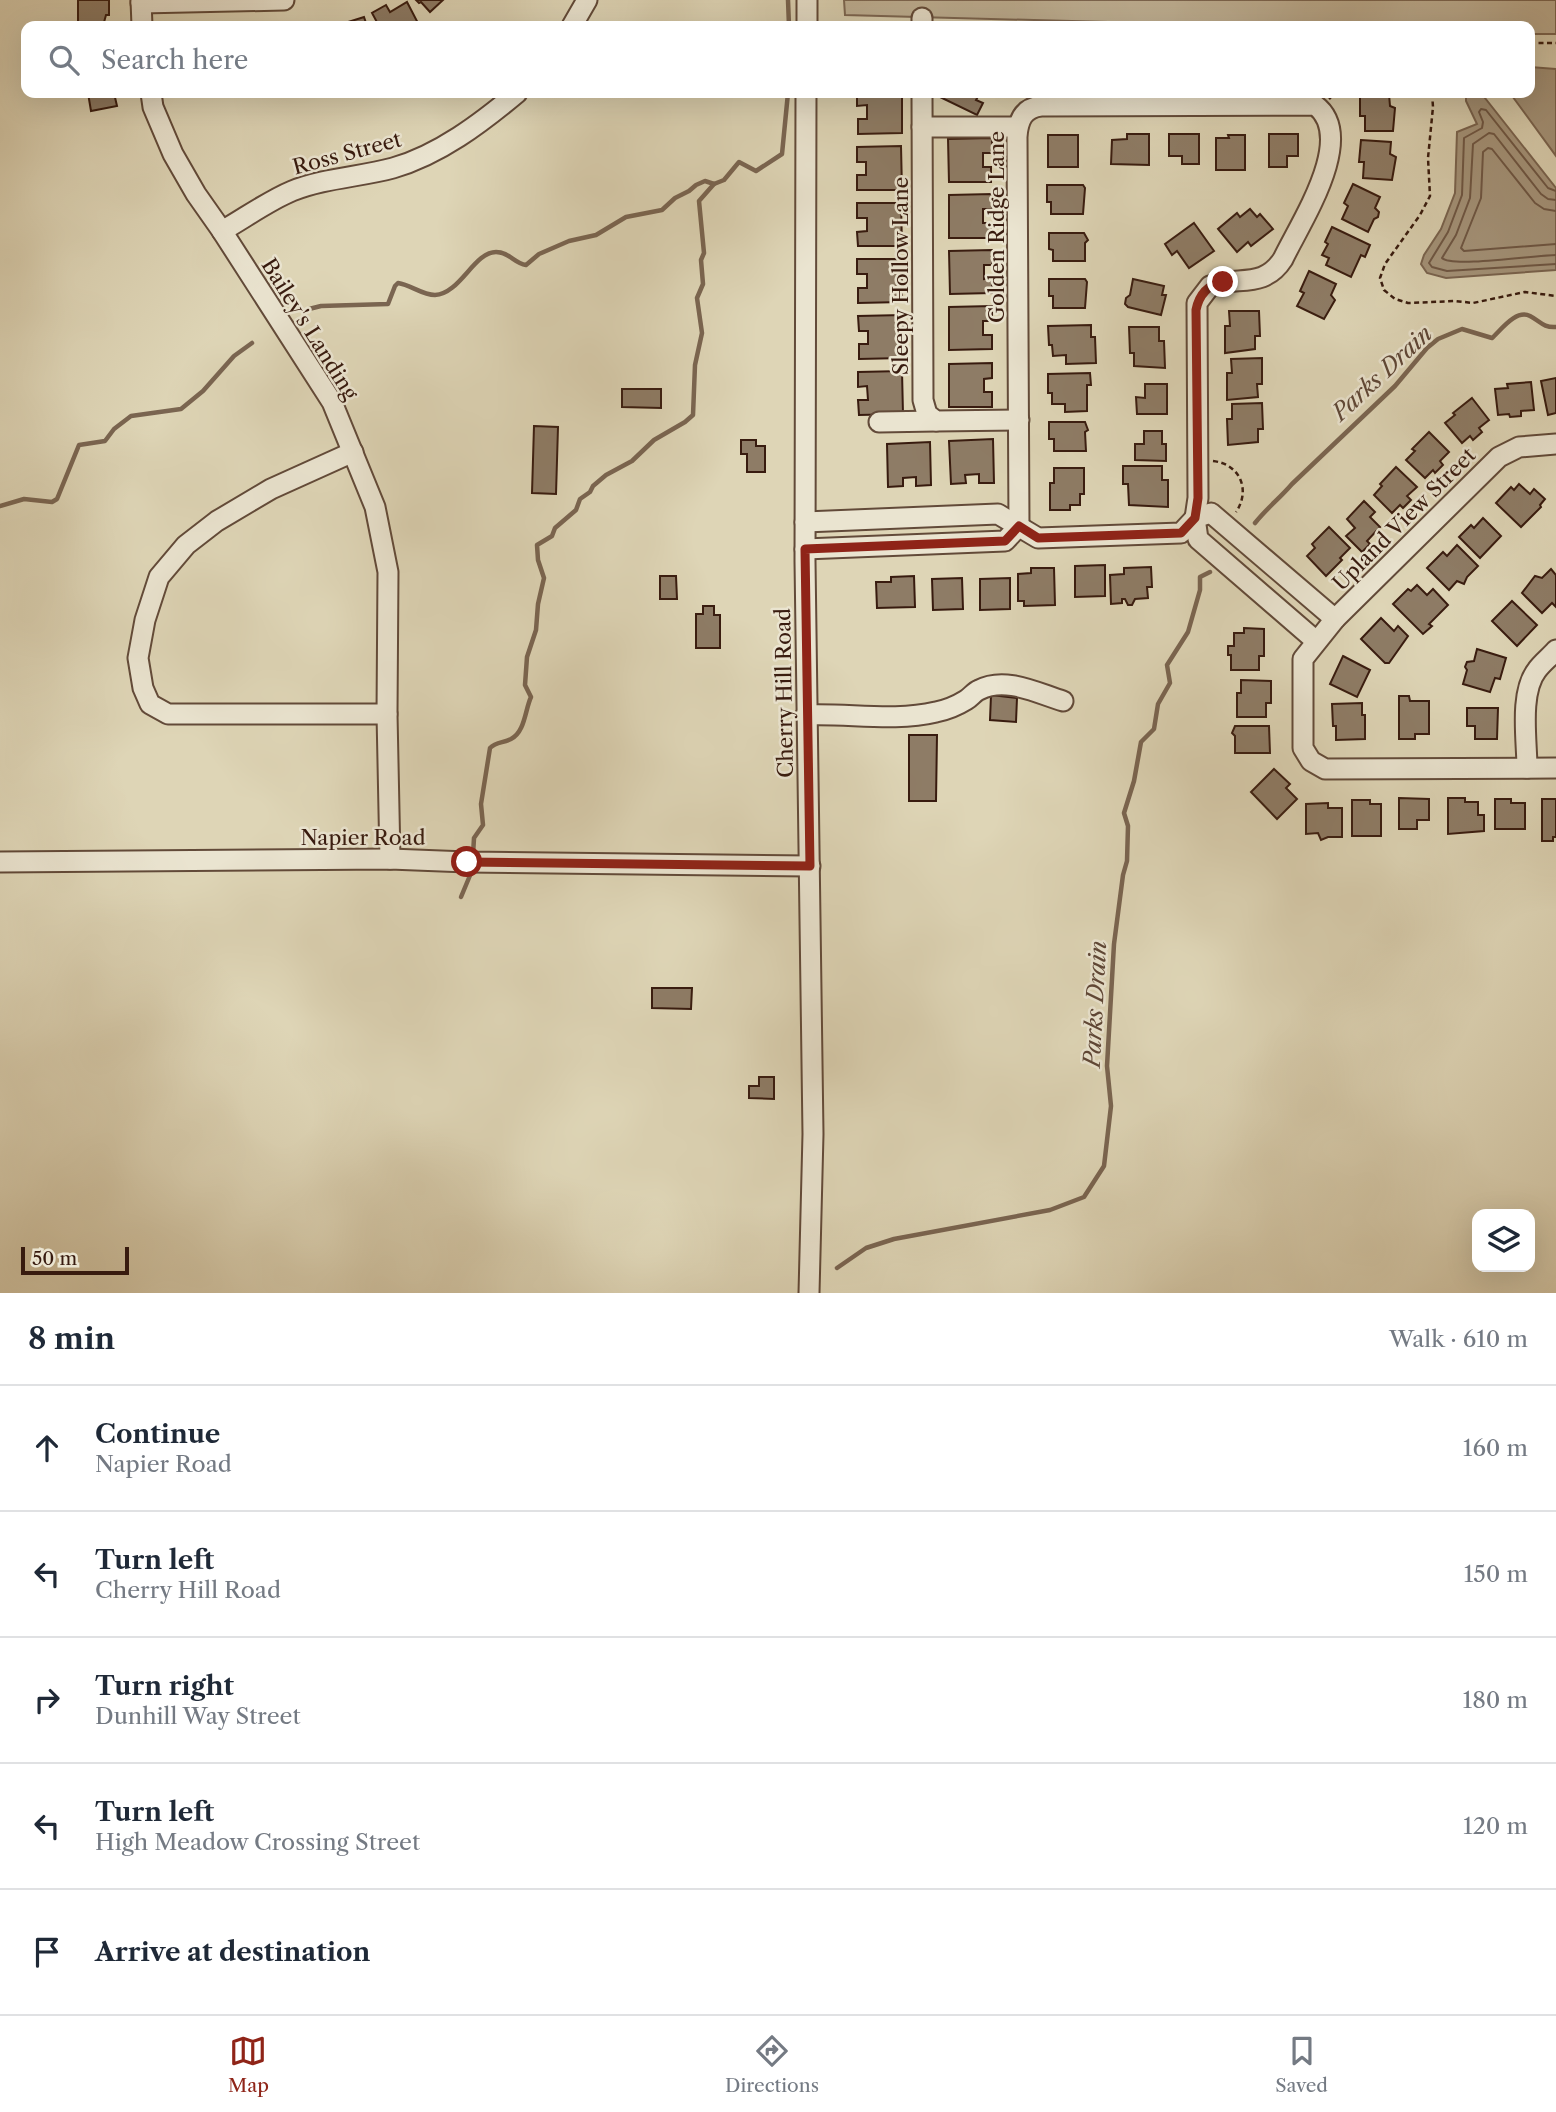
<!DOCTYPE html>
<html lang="en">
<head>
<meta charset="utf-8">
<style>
  :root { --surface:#fff; --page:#f2f2f3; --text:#1f2937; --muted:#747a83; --line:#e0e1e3; --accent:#8f2418 }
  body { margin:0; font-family:"Libre Caslon Text",serif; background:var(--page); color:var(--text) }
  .controls { position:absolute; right:21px; bottom:21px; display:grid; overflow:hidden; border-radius:14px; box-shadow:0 7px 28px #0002 }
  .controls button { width:63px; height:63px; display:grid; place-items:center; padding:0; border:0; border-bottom:2px solid var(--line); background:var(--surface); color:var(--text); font:35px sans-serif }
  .scale { position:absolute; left:21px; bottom:18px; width:108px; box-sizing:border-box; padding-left:7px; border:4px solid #381b0f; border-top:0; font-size:19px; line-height:24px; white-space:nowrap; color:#381b0f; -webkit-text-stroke:5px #eae4d0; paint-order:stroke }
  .stop { position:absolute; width:21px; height:21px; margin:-16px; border:5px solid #8f2418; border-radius:50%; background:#fff }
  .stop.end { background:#8f2418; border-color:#fff; box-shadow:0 2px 7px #0008 }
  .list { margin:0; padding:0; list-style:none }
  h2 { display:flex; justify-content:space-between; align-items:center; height:91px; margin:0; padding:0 28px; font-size:30px }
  h2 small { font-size:23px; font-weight:400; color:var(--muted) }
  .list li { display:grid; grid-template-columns:46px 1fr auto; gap:21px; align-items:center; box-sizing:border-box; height:126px; padding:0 28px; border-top:2px solid var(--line) }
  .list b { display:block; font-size:26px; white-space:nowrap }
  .list p { margin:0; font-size:23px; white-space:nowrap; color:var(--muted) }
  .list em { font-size:23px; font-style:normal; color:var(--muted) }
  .icon { flex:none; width:38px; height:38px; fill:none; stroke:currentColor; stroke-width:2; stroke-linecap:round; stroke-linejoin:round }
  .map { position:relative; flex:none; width:1556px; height:1293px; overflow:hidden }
  .search { position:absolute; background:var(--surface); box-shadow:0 7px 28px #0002; left:21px; right:21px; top:21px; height:77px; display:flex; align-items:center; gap:18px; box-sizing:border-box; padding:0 24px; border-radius:14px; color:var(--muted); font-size:26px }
  .sheet { height:721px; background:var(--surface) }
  nav { display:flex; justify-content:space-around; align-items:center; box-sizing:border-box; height:98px; border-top:2px solid var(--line); background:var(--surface); font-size:19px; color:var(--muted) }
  nav a { display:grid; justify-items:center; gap:4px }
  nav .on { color:var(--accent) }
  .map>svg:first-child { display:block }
  .green { fill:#c2b59a; stroke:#7d6854; stroke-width:2 }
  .water { fill:#a6967d; stroke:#7a6551; stroke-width:2 }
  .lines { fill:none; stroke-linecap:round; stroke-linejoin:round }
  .shore { stroke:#6f5846; stroke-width:2 }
  .stream { stroke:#7a6551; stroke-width:4.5 }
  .building { fill:#8e7c66; stroke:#381b0f; stroke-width:2 }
  .minor-casing { stroke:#624a39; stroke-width:23 }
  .path { stroke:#381b0f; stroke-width:2.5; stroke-dasharray:5 3.5; stroke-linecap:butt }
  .minor { stroke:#eae4d0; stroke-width:19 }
  .route { stroke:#8f2418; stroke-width:9 }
  .labels { text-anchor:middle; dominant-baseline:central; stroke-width:5; stroke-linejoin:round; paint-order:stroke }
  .street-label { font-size:21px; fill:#381b0f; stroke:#eae4d0 }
  .water-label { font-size:23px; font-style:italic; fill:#5e4636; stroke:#eae4d0 }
</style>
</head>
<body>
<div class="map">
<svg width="1556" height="1293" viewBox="0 0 1556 1293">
  <rect width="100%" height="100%" fill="#ded5b6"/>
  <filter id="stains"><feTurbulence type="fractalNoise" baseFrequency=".00286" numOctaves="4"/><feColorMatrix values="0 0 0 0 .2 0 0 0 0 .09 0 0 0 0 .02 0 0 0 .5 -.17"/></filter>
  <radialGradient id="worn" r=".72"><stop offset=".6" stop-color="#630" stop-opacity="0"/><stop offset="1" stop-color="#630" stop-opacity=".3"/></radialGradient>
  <!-- green -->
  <polygon class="green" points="844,0 1556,0 1556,34 1530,34 1530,26 1256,26 845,15"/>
  <!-- water -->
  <g class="water">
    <polygon points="1530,67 1556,69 1556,156 1510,93 1530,93"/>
    <polygon points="1466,93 1481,93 1556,188 1556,270 1446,278 1427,273 1421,264 1424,255 1441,229 1455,193 1457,132 1477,124 1466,101"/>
  </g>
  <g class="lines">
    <!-- shore -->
    <g class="shore">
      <polyline points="1556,191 1548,188 1486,110 1481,109 1479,112 1483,122 1482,128 1464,138 1462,195 1448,232 1429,263 1432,267 1447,271 1556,264"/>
      <path d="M1556,200L1548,199L1541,194L1494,134L1489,133L1473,144L1470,198L1456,235L1442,258C1452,268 1536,255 1556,255"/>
      <polyline points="1556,211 1544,209 1535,203 1492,149 1488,148 1483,152 1481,198 1461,248 1464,251 1556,244"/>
    </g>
    <!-- stream -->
    <g class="stream">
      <polyline points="788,0 789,26"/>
      <path d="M309,309L321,306L388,304L395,286L398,283C411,285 422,295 435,295C460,294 474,252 496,252C509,252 514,263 526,265L539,254L569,241L596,235L626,217L662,210L675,198L689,191L696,185L705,181L714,184L724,180L739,162L756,171L782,154L788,93"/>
      <polyline points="0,506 24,499 52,502 57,499 79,445 105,441 114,429 131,416 181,409 203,391 234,356 252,343"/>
      <path d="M1255,523C1267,508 1280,498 1292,484L1395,386L1427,348L1438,339L1462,329L1492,338C1501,330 1516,309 1530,316C1540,321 1543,328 1556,327"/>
      <path d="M473,855L474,838L483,825L481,804L490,748C496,742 503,743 511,739C525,732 525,710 531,697L525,685L527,657L536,630L538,604L544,578L538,560L537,545L552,536L555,528L576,510L580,499L590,492L593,486L606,475L632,461L654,440L685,422L693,415L695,365L702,333L697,298L703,284L701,260L704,253L699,201L714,184"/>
      <polyline points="461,897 471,873"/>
      <polyline points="837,1268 866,1248 894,1239 1050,1210 1084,1197 1104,1166 1111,1106 1107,1066 1114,944 1123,875 1127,861 1128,826 1124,813 1134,781 1141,742 1154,729 1158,704 1170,683 1167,665 1188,632 1200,590 1200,577 1210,572"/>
    </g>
  </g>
  <!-- building -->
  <g class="building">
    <polygon points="78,0 109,0 109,15 106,15 103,26 78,26"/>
    <polygon points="416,0 443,0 430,12 421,2 419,3"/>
    <polygon points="407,2 419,25 379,26 372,13 386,5 390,12"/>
    <polygon points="364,17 367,26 339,26 345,23"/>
    <polygon points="88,93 102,93 103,96 114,93 117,106 91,111"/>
    <polygon points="857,93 902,93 902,133 858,134 858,119 867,119 867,105 857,106"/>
    <polygon points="942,93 980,93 976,100 983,103 977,115 940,97"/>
    <polygon points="1360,93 1389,94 1390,106 1395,108 1393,131 1365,131 1365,116 1360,116"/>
    <polygon points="1127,134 1149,134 1149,165 1111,164 1112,140 1127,139"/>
    <polygon points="1169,134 1199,134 1199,164 1182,164 1182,156 1169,156"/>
    <polygon points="1269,134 1298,134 1298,156 1287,156 1287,167 1269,167"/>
    <rect x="1048" y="135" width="30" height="32"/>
    <polygon points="1228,135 1245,135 1245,170 1216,170 1216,138 1229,138"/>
    <polygon points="992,138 992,153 983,153 983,167 991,167 991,182 949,182 948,139"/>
    <polygon points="1361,140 1391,142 1390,154 1396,157 1392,180 1363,178 1364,162 1359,162"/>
    <polygon points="901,146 902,190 857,190 857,175 866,175 866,162 857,162 857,147"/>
    <polygon points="1353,184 1380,197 1375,208 1379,212 1378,217 1374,219 1368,232 1342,219 1348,206 1344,203"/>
    <polygon points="1047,185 1083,185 1085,188 1083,214 1051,214 1051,202 1047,202"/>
    <polygon points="992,194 992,209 983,209 983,223 991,223 992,238 949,238 949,195"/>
    <polygon points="857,203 901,203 902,246 858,246 857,232 867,231 867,218 857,218"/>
    <polygon points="1250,209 1257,217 1260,214 1273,229 1251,246 1248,242 1237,252 1218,229 1237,213 1240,217"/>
    <polygon points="1194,223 1214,251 1189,268 1177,251 1172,255 1165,244"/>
    <polygon points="1332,227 1370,245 1365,257 1361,255 1351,277 1326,265 1329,258 1322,255 1328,244 1325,242"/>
    <polygon points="1049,233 1084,233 1088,240 1085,243 1085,261 1053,261 1053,250 1049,249"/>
    <polygon points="992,250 992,265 984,265 984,279 992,278 992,293 950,294 949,251"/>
    <polygon points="857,259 902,259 902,302 858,303 858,288 867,288 867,274 857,274"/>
    <polygon points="1309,271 1336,284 1331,295 1335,300 1324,319 1297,306 1304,293 1300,291"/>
    <polygon points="1049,279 1085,279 1087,282 1085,308 1053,308 1053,296 1049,296"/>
    <polygon points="1133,279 1164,286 1162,295 1166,295 1161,315 1128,307 1125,304 1126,298 1130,295"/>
    <polygon points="992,306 992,321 983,321 983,335 992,335 992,349 949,350 949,307"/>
    <polygon points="1229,311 1259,311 1260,336 1255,336 1255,349 1225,353 1225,326 1230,326"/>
    <polygon points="903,315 903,358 859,359 859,344 868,344 868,331 859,331 858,316"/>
    <polygon points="1091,325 1091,337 1095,337 1096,363 1066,364 1066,355 1053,356 1052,345 1049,345 1048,326"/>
    <polygon points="1129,327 1159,327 1159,341 1164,341 1165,368 1134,366 1134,353 1130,353"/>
    <polygon points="1262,358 1262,384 1257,384 1258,397 1227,400 1227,373 1232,373 1231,359"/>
    <polygon points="992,363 992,378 984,379 984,392 992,392 992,407 949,407 949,364"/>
    <polygon points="902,371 903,414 859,415 858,400 868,400 867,386 858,387 858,372"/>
    <polygon points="1090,373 1091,385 1087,385 1087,411 1065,412 1065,404 1052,404 1052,393 1048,393 1048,374"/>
    <polygon points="1556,378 1556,413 1548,415 1541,381"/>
    <polygon points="1531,382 1534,410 1521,411 1521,416 1510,417 1509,414 1498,415 1495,389 1508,388 1507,384"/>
    <polygon points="1145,384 1167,384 1167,414 1137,414 1136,397 1145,398"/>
    <polygon points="622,389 661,389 661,408 622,407"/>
    <polygon points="1472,398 1489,420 1479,428 1482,432 1473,440 1470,436 1462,443 1445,423 1455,415 1453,413"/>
    <polygon points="1262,403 1263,429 1258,429 1258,442 1228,445 1227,419 1232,419 1232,404"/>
    <polygon points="1049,422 1085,422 1088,430 1085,432 1086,451 1054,451 1054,439 1049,439"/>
    <polygon points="534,426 558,427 556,494 532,493"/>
    <polygon points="1144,431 1162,431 1162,444 1166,444 1166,461 1135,460 1135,444 1144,444"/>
    <polygon points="1429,432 1449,452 1440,461 1443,465 1435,473 1433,470 1425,478 1406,460 1415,451 1412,449"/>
    <polygon points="993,439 994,483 979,483 979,474 965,475 966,483 951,484 949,441"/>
    <polygon points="741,440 756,440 756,446 765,446 765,472 747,472 747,454 741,454"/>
    <polygon points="930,442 931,485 916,486 916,477 903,478 903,486 888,487 887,444"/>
    <polygon points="1123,466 1162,466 1162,480 1168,480 1168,507 1129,505 1128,484 1123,484"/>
    <polygon points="1396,467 1417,487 1407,496 1411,500 1403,508 1400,505 1392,513 1374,495 1382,486 1380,484"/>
    <polygon points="1054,468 1084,468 1084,494 1080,494 1080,505 1070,505 1070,510 1050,510 1050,483 1054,483"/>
    <polygon points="1519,484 1530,494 1534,489 1545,499 1540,505 1541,507 1521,527 1496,503 1511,487 1514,490"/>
    <polygon points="1364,501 1375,512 1370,517 1380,527 1367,541 1370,544 1362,552 1346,536 1355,528 1347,519"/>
    <polygon points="1483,518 1501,536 1480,558 1459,537 1471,525 1474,528"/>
    <polygon points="1329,527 1350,548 1340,558 1342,560 1326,576 1307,556 1315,548 1312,544"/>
    <polygon points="1457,545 1478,566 1467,577 1464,584 1457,581 1449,590 1427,568 1443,552 1447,556"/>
    <polygon points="1105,565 1105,596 1075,597 1075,566"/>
    <polygon points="1151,567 1152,587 1147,587 1148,598 1135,599 1132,605 1128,605 1125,599 1122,599 1122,603 1111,604 1110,575 1124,574 1124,568"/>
    <polygon points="1031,568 1054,568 1055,605 1024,606 1024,601 1018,601 1018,574 1031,573"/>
    <polygon points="1551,569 1556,575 1556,607 1552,603 1542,613 1522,593 1535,576 1542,578"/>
    <polygon points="660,576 676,576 677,599 660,599"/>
    <polygon points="914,576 915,607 877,608 876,582 891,582 891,577"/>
    <polygon points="962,578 963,609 933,610 932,579"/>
    <polygon points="1010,578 1010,609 980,610 980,579"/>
    <polygon points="1417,585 1427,595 1433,589 1448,605 1429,624 1432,626 1423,634 1393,604 1408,589 1411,591"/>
    <polygon points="1512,601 1537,625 1517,646 1492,621"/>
    <polygon points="703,606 714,606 714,615 720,615 720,648 696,648 696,614 703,614"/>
    <polygon points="1381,618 1394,631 1398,626 1408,636 1389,663 1385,663 1361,639"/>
    <polygon points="1244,628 1264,629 1264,656 1259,656 1259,670 1231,670 1231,655 1228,655 1228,646 1234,646 1234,633 1244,633"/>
    <polygon points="1477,649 1506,658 1500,679 1495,678 1490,692 1463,684 1467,670 1465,667 1467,662 1474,661"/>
    <polygon points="1343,656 1370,670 1357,697 1330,684"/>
    <polygon points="1241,680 1271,681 1271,703 1266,703 1266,717 1237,717 1237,693 1241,693"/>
    <polygon points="991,695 1017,698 1016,722 990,720"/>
    <polygon points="1399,696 1409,696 1410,701 1429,701 1429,734 1415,734 1415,739 1399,739"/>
    <polygon points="1362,703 1362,715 1365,715 1365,739 1336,740 1336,726 1333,726 1332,704"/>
    <polygon points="1467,708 1498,708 1497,739 1475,739 1475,726 1467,726"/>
    <polygon points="1235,726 1269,726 1270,753 1235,753 1235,736 1232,733"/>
    <polygon points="909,735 937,735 936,801 909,801"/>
    <polygon points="1274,769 1290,784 1286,788 1297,799 1277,819 1251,792"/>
    <polygon points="1399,798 1429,799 1429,820 1417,820 1417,829 1399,829"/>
    <polygon points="1448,798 1465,798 1465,802 1478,802 1478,815 1484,815 1484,831 1448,834"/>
    <polygon points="1495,799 1511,799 1511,803 1525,803 1525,829 1495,829"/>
    <polygon points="1542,799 1556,799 1556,837 1553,837 1553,841 1542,841"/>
    <polygon points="1352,800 1370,800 1370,804 1381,804 1381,836 1352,836"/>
    <polygon points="1328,803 1328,808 1342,808 1342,837 1328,837 1321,840 1318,833 1306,834 1306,804"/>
    <polygon points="652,988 692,988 691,1009 652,1008"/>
    <polygon points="759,1077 774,1077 774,1099 749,1098 749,1086 759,1086"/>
  </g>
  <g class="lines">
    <!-- minor casing -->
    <g class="minor-casing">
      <g id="minor">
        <polyline points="141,0 142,26"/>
        <polyline points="141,3 284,0"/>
        <polyline points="922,18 922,26"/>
        <polyline points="572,26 587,0"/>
        <polyline points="807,26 807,0"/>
        <polyline points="151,93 153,107 173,154 196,194 222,231 332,402 375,507 388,572 387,714 390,859"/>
        <polyline points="806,93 805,561 813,1134 809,1293"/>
        <polyline points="922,93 923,400 927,414 936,421 1019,420"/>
        <polyline points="922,127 1018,127"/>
        <path d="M222,231C245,218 268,201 292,191C324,178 360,177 393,168C439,155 481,123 517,93"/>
        <polyline points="879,422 936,421"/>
        <polyline points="1556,444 1519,447 1499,457 1335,619 1303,659 1303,748 1311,761 1325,769 1556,768"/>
        <polyline points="353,452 271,489 217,521 186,545 159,577 145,620 138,658 143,688 150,704 168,714 387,714"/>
        <polyline points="805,522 998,514 1038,538 1181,533 1195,518 1211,513 1335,619"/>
        <path d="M1019,526L1017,137C1018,121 1023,108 1041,106L1315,105C1358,137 1300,223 1283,259C1263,290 1237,275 1210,286L1197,303L1198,498L1195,518L1198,539L1316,641"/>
        <polyline points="805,549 1005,541 1019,526"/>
        <path d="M806,715C849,713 894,722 936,712C946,710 958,705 966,700C971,697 974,692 979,690C1005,676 1037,693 1063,701"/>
        <path d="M1527,768C1527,741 1519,693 1537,670C1542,663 1550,657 1556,650"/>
        <polyline points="0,862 390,859 467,862 810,866"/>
      </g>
    </g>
    <!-- path -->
    <g class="path">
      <polyline points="1530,43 1556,43"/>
      <polyline points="1432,93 1433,107 1428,158 1430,196 1420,215 1385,264 1380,278 1384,290 1395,299 1408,303 1455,301 1473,303 1525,292 1556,296"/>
      <polyline points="1329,99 1335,93"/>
      <path d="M1213,461C1240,464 1251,490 1236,512"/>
    </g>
    <!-- minor -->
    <use href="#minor" class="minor"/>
  </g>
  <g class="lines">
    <!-- route -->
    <path class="route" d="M467,862L810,866L805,549L1005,541L1019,526L1038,538L1181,533L1195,518L1198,498L1196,310C1199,295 1207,285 1223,282"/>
  </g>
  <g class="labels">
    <!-- street labels -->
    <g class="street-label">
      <text transform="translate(347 153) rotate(-15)">Ross Street</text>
      <text transform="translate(996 227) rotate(-90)">Golden Ridge Lane</text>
      <text transform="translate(900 276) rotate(-90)">Sleepy Hollow Lane</text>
      <text transform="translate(310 329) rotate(58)">Bailey's Landing</text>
      <text transform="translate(1404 519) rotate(-45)">Upland View Street</text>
      <text transform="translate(784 693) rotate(-91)">Cherry Hill Road</text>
      <text x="363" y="837">Napier Road</text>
    </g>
    <!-- water labels -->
    <g class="water-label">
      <text transform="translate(1382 373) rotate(-43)">Parks Drain</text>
      <text transform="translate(1095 1004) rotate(-87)">Parks Drain</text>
    </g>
  </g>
  <rect width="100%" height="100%" filter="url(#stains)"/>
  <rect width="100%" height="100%" fill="url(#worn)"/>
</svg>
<div class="controls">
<button><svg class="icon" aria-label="layers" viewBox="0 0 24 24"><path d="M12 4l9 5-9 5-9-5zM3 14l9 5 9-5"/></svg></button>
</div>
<div class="scale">50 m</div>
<div class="stop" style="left:467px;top:862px"></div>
<div class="stop end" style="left:1223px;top:282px"></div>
<div class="search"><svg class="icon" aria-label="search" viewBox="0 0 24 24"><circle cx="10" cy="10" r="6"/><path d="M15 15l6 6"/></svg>Search here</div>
</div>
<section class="sheet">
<h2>8 min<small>Walk · 610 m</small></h2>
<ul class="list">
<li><svg class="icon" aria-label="ahead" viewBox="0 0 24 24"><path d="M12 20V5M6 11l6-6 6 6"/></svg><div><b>Continue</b><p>Napier Road</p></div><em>160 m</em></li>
<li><svg class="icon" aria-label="left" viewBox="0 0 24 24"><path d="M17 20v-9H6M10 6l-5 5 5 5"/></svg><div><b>Turn left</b><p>Cherry Hill Road</p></div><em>150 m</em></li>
<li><svg class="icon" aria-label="right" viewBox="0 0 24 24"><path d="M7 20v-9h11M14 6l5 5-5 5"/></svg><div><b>Turn right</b><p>Dunhill Way Street</p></div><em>180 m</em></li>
<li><svg class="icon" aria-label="left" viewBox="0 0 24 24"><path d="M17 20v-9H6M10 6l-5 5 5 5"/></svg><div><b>Turn left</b><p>High Meadow Crossing Street</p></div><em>120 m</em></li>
<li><svg class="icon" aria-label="arrive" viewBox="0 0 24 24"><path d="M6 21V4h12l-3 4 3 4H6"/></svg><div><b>Arrive at destination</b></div></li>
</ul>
</section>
<nav>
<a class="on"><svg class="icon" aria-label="map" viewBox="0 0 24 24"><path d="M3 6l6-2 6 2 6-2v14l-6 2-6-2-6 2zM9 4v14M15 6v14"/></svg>Map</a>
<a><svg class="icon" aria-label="directions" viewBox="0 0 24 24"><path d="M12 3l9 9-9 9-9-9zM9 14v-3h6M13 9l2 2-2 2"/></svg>Directions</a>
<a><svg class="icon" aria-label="saved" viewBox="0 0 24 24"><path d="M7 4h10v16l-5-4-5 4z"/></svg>Saved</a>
</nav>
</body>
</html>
